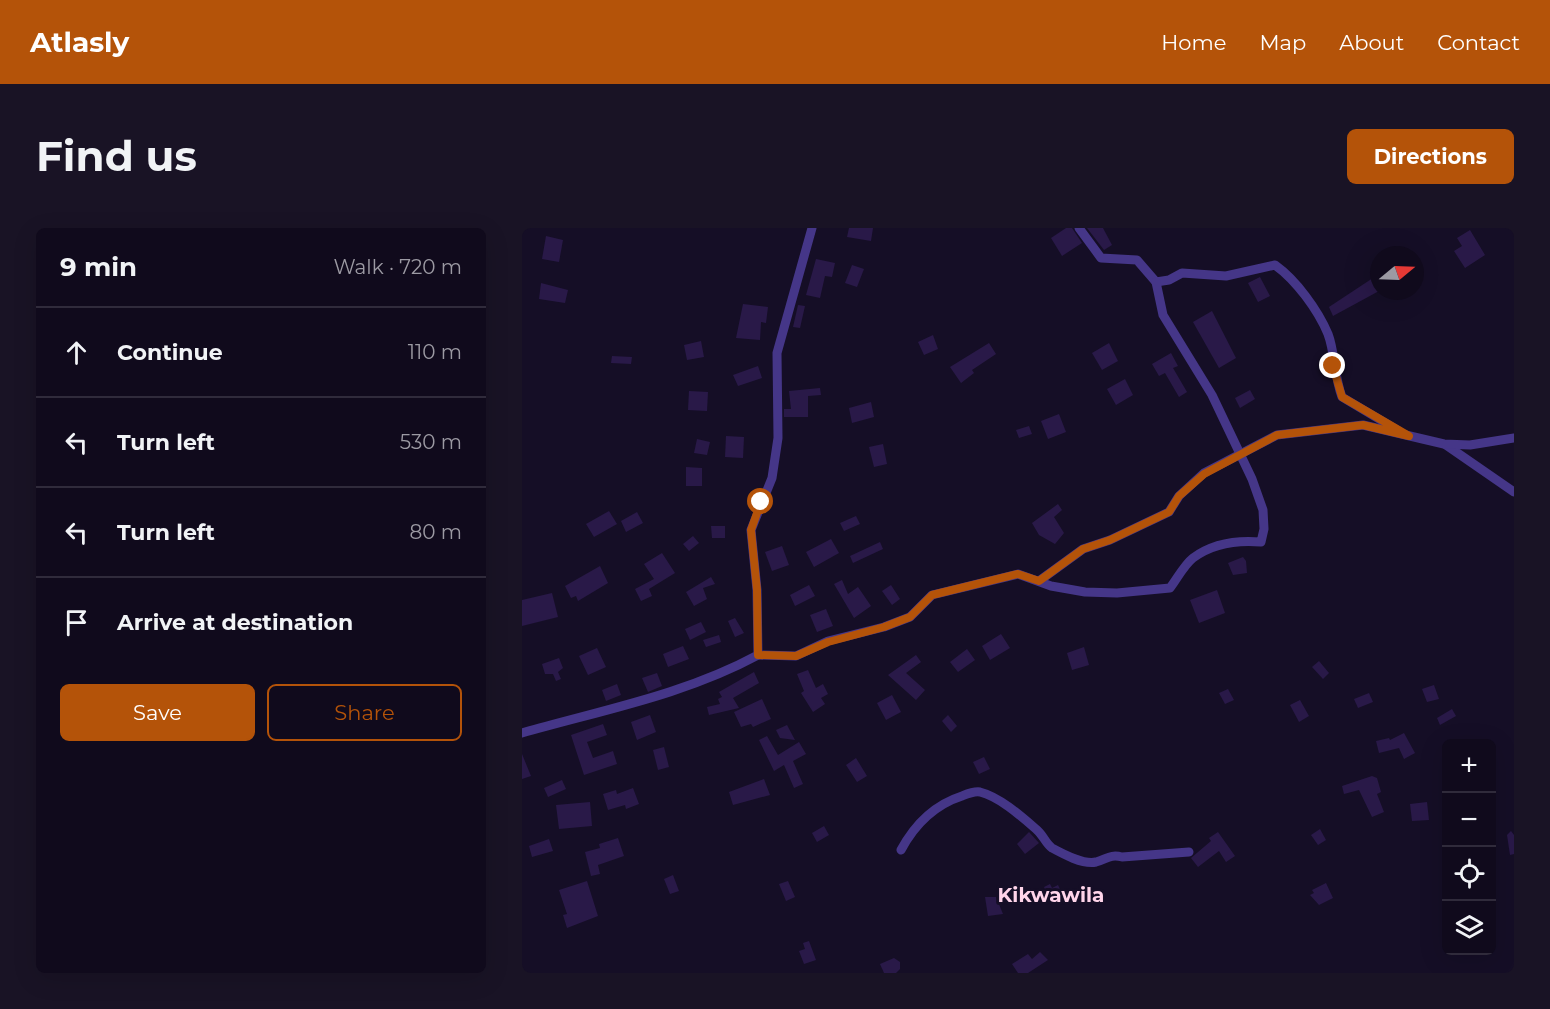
<!DOCTYPE html>
<html lang="en">
<head>
<meta charset="utf-8">
<style>
  :root { --surface:#100a1c; --page:#191325; --text:#f1f3f6; --muted:#9c9aa3; --line:#302b3b; --accent:#b45309 }
  body { margin:0; font-family:Montserrat,sans-serif; background:var(--page); color:var(--text) }
  .controls { position:absolute; right:18px; bottom:18px; display:grid; overflow:hidden; border-radius:9px; box-shadow:0 6px 24px #0002 }
  .controls button { width:54px; height:54px; display:grid; place-items:center; padding:0; border:0; border-bottom:2px solid var(--line); background:var(--surface); color:var(--text); font:30px sans-serif }
  .compass { position:absolute; left:848px; top:18px; width:54px; height:54px; border-radius:50%; background:var(--surface); box-shadow:0 6px 24px #0002; rotate:71deg }
  .stop { position:absolute; width:18px; height:18px; margin:-14px; border:4px solid #b45309; border-radius:50%; background:#fff }
  .stop.end { background:#b45309; border-color:#fff; box-shadow:0 2px 6px #0008 }
  .list { margin:0; padding:0; list-style:none }
  h2 { display:flex; justify-content:space-between; align-items:center; height:78px; margin:0; padding:0 24px; font-size:26px }
  h2 small { font-size:20px; font-weight:400; color:var(--muted) }
  .list li { display:grid; grid-template-columns:39px 1fr auto; gap:18px; align-items:center; box-sizing:border-box; height:90px; padding:0 24px; border-top:2px solid var(--line) }
  .list b { display:block; font-size:22px; white-space:nowrap }
  .list em { font-size:20px; font-style:normal; color:var(--muted) }
  .actions { display:flex; gap:12px; padding:18px 24px }
  .actions a { flex:1; padding:14px 0; border:2px solid var(--accent); border-radius:9px; text-align:center; font-size:21px; color:var(--accent) }
  .actions .main { background:var(--accent); color:#fff }
  .icon { flex:none; width:33px; height:33px; fill:none; stroke:currentColor; stroke-width:2; stroke-linecap:round; stroke-linejoin:round }
  .map { position:relative; flex:none; width:992px; height:745px; overflow:hidden; border-radius:9px }
  header { display:flex; align-items:center; gap:36px; box-sizing:border-box; height:84px; padding:0 30px; background:var(--accent); color:#fff }
  header strong { font-size:28px }
  nav { display:flex; gap:33px; margin-inline-start:auto; font-size:21px }
  .intro { display:flex; align-items:center; justify-content:space-between; box-sizing:border-box; height:144px; padding:0 36px }
  h1 { margin:0; font-size:42px }
  .button { padding:15px 27px; border-radius:9px; background:var(--accent); color:#fff; font-size:21px; font-weight:700 }
  main { display:flex; gap:36px; padding:0 36px }
  aside { flex:1; background:var(--surface); border-radius:9px; box-shadow:0 6px 24px #0002 }
  .map>svg:first-child { display:block }
  .building { fill:#291948 }
  .lines { fill:none; stroke-linecap:round; stroke-linejoin:round }
  .street { stroke:#453688; stroke-width:9 }
  .route { stroke:#b45309; stroke-width:8 }
  .labels { text-anchor:middle; dominant-baseline:central; stroke-width:6; stroke-linejoin:round; paint-order:stroke }
  .quarter-label { font-size:20px; font-weight:bold; fill:#ffd5ea; stroke:#150e26 }
</style>
</head>
<body>
<header>
<strong>Atlasly</strong>
<nav><a>Home</a><a>Map</a><a>About</a><a>Contact</a></nav>
</header>
<div class="intro"><h1>Find us</h1><a class="button">Directions</a></div>
<main>
<aside>
<h2>9 min<small>Walk · 720 m</small></h2>
<ul class="list">
<li><svg class="icon" aria-label="ahead" viewBox="0 0 24 24"><path d="M12 20V5M6 11l6-6 6 6"/></svg><div><b>Continue</b></div><em>110 m</em></li>
<li><svg class="icon" aria-label="left" viewBox="0 0 24 24"><path d="M17 20v-9H6M10 6l-5 5 5 5"/></svg><div><b>Turn left</b></div><em>530 m</em></li>
<li><svg class="icon" aria-label="left" viewBox="0 0 24 24"><path d="M17 20v-9H6M10 6l-5 5 5 5"/></svg><div><b>Turn left</b></div><em>80 m</em></li>
<li><svg class="icon" aria-label="arrive" viewBox="0 0 24 24"><path d="M6 21V4h12l-3 4 3 4H6"/></svg><div><b>Arrive at destination</b></div></li>
</ul>
<div class="actions"><a class="main">Save</a><a>Share</a></div>
</aside>
<div class="map">
<svg width="992" height="745" viewBox="0 0 992 745">
  <rect width="100%" height="100%" fill="#150e26"/>
  <!-- building -->
  <g class="building">
    <polygon points="327,0 351,0 349,13 325,9"/>
    <polygon points="544,0 550,0 560,15 540,28 529,10"/>
    <polygon points="565,0 581,0 590,17 582,22"/>
    <polygon points="948,2 963,27 943,40 932,23 940,18 935,10"/>
    <polygon points="24,8 41,12 37,34 20,31"/>
    <polygon points="294,31 313,35 310,49 303,48 298,70 284,67"/>
    <polygon points="330,37 342,41 335,59 323,55"/>
    <polygon points="857,46 857,63 811,88 807,79"/>
    <polygon points="738,49 748,68 736,74 726,55"/>
    <polygon points="19,55 46,62 43,75 17,71"/>
    <polygon points="221,76 246,79 244,95 239,94 238,112 214,110"/>
    <polygon points="276,77 283,78 278,100 271,99"/>
    <polygon points="690,83 714,130 697,140 671,94"/>
    <polygon points="411,107 416,121 402,127 396,114"/>
    <polygon points="179,113 182,129 165,132 162,117"/>
    <polygon points="467,115 474,126 450,142 452,145 439,155 428,139"/>
    <polygon points="587,115 596,133 580,142 570,125"/>
    <polygon points="649,125 656,138 651,140 665,164 657,169 643,145 637,148 630,136"/>
    <polygon points="90,128 110,129 109,136 89,135"/>
    <polygon points="236,138 240,150 216,158 211,147"/>
    <polygon points="603,151 611,167 594,177 585,161"/>
    <polygon points="298,160 299,167 286,168 286,189 262,189 262,181 269,181 267,163"/>
    <polygon points="728,162 733,171 718,180 713,170"/>
    <polygon points="167,163 186,164 185,183 166,182"/>
    <polygon points="349,174 352,189 330,195 327,180"/>
    <polygon points="537,186 544,204 526,211 519,193"/>
    <polygon points="507,198 510,206 497,210 494,202"/>
    <polygon points="204,208 222,209 221,230 203,229"/>
    <polygon points="175,211 188,214 185,227 172,225"/>
    <polygon points="361,216 365,236 352,239 347,219"/>
    <polygon points="164,239 180,240 180,258 164,258"/>
    <polygon points="536,276 540,282 532,289 542,305 533,316 517,307 510,295"/>
    <polygon points="87,283 95,296 72,309 64,296"/>
    <polygon points="115,284 121,295 104,304 99,293"/>
    <polygon points="334,288 338,296 322,303 318,295"/>
    <polygon points="189,298 203,298 203,310 190,310"/>
    <polygon points="171,308 177,315 167,323 161,316"/>
    <polygon points="309,311 317,325 292,339 284,324"/>
    <polygon points="358,314 361,321 331,335 328,328"/>
    <polygon points="260,318 267,337 250,343 243,324"/>
    <polygon points="140,325 153,345 127,361 130,368 119,373 113,361 132,351 122,336"/>
    <polygon points="721,329 724,333 725,345 711,347 706,335"/>
    <polygon points="78,338 86,355 56,373 54,368 49,370 43,358"/>
    <polygon points="189,349 193,356 181,360 185,371 172,378 164,364"/>
    <polygon points="320,352 326,366 336,359 349,378 332,390 312,356"/>
    <polygon points="287,357 293,368 273,378 268,367"/>
    <polygon points="369,357 378,371 370,377 360,363"/>
    <polygon points="695,362 703,385 677,395 668,372"/>
    <polygon points="30,365 36,389 0,398 0,372"/>
    <polygon points="304,381 311,398 295,404 288,387"/>
    <polygon points="213,390 222,405 213,409 206,393"/>
    <polygon points="179,394 184,404 168,412 163,401"/>
    <polygon points="479,406 488,420 468,432 460,418"/>
    <polygon points="197,407 199,414 184,419 181,412"/>
    <polygon points="161,418 167,431 146,439 141,426"/>
    <polygon points="562,419 567,437 550,442 545,425"/>
    <polygon points="75,420 84,439 66,447 57,428"/>
    <polygon points="445,421 453,432 436,444 428,434"/>
    <polygon points="394,427 399,434 384,445 403,462 394,472 366,447"/>
    <polygon points="37,430 41,440 36,444 39,451 34,453 31,446 23,446 20,436"/>
    <polygon points="797,433 807,445 801,451 790,439"/>
    <polygon points="286,442 294,460 301,456 306,466 299,470 303,476 291,484 279,465 282,463 275,446"/>
    <polygon points="232,444 237,455 211,470 217,480 187,487 185,479 198,476 196,471 200,469 197,464"/>
    <polygon points="135,445 140,458 126,464 120,450"/>
    <polygon points="95,456 99,467 84,473 80,462"/>
    <polygon points="912,457 917,471 905,474 900,461"/>
    <polygon points="706,461 712,472 703,476 697,465"/>
    <polygon points="847,465 851,474 836,480 832,471"/>
    <polygon points="370,467 379,484 364,492 355,475"/>
    <polygon points="240,471 249,491 231,499 229,496 219,499 212,484"/>
    <polygon points="778,472 787,488 777,494 768,477"/>
    <polygon points="930,481 934,488 918,497 915,490"/>
    <polygon points="128,487 134,504 115,512 109,494"/>
    <polygon points="426,487 435,498 429,504 420,493"/>
    <polygon points="81,496 85,507 65,514 71,530 91,523 95,536 62,547 49,507"/>
    <polygon points="265,497 273,512 258,510 254,502"/>
    <polygon points="882,505 893,525 882,531 877,520 857,525 854,513 867,510 868,512"/>
    <polygon points="245,508 256,527 277,514 284,526 271,533 281,556 272,560 262,537 252,543 237,512"/>
    <polygon points="142,519 147,539 136,542 131,522"/>
    <polygon points="0,526 9,548 0,551"/>
    <polygon points="462,529 468,541 457,546 451,534"/>
    <polygon points="334,530 345,548 335,554 324,537"/>
    <polygon points="850,548 855,550 859,564 855,566 862,584 850,589 837,562 822,566 820,558"/>
    <polygon points="242,551 248,567 211,577 207,564"/>
    <polygon points="40,552 44,561 26,569 22,560"/>
    <polygon points="111,560 117,576 104,581 103,577 86,582 81,566 94,562 95,566"/>
    <polygon points="68,574 70,598 37,601 34,577"/>
    <polygon points="905,574 907,592 890,593 888,576"/>
    <polygon points="302,598 307,607 295,614 290,605"/>
    <polygon points="798,601 804,612 796,617 789,607"/>
    <polygon points="989,603 992,607 992,626 988,627 985,607"/>
    <polygon points="507,604 517,615 503,626 495,616"/>
    <polygon points="696,604 713,628 704,634 697,623 676,639 669,630 689,613 687,610"/>
    <polygon points="96,610 102,628 76,637 78,646 69,648 63,624 78,620 77,616"/>
    <polygon points="27,611 31,623 10,629 7,618"/>
    <polygon points="151,647 157,663 148,666 142,651"/>
    <polygon points="65,653 76,688 45,700 41,687 45,686 37,662"/>
    <polygon points="266,653 273,669 264,673 257,656"/>
    <polygon points="804,655 811,670 797,677 788,667 792,665 790,662"/>
    <polygon points="528,656 530,660 536,657 539,663 527,670 522,659"/>
    <polygon points="463,669 474,669 481,686 466,688"/>
    <polygon points="287,713 294,732 282,736 277,723 283,721 281,715"/>
    <polygon points="518,724 526,732 506,745 496,745 490,736 506,726 510,731"/>
    <polygon points="372,730 378,734 378,741 374,745 362,745 358,736"/>
  </g>
  <g class="lines">
    <!-- street -->
    <g class="street">
      <path d="M557,0L579,30L615,32L634,54L647,52L660,45L704,48L753,37C774,52 796,82 806,106C813,124 812,148 820,169L877,203"/>
      <polyline points="924,217 992,264"/>
      <polyline points="517,353 561,321 588,312 647,284 657,268 682,245 755,207 841,197 922,216 948,217 992,210"/>
      <path d="M236,427L274,428L306,413L362,399L388,389L410,367L496,346L529,358L563,364L595,365L648,360C655,351 662,337 671,330C691,315 715,312 739,314L742,301L741,282L730,251L690,167L641,87L634,54"/>
      <path d="M0,505C80,482 162,467 236,427L235,362L229,302L250,250L256,210L255,125L290,0"/>
      <path d="M379,622C393,596 412,577 440,568C445,566 452,563 458,564C478,569 500,589 515,602C521,607 524,616 530,620C541,626 561,637 574,634C585,631 588,626 600,629L667,624"/>
    </g>
  </g>
  <g class="lines">
    <!-- route -->
    <polyline class="route" points="239,274 229,302 235,362 236,427 274,428 306,414 362,399 388,389 410,367 496,346 517,353 561,321 588,312 647,284 657,268 682,246 755,207 841,197 887,208 820,169 811,138"/>
  </g>
  <g class="labels">
    <!-- quarter labels -->
    <g class="quarter-label">
      <text x="529" y="667">Kikwawila</text>
    </g>
  </g>
</svg>
<div class="controls">
<button>+</button>
<button>−</button>
<button><svg class="icon" aria-label="locate" viewBox="0 0 24 24"><circle cx="12" cy="12" r="6"/><path d="M12 2v4M12 18v4M2 12h4M18 12h4"/></svg></button>
<button><svg class="icon" aria-label="layers" viewBox="0 0 24 24"><path d="M12 4l9 5-9 5-9-5zM3 14l9 5 9-5"/></svg></button>
</div>
<svg class="compass" viewBox="-18 -18 36 36"><path d="M0-13l5 13h-10z" fill="#e53935"/><path d="M0 13l5-13h-10z" fill="#9c9aa3"/></svg>
<div class="stop" style="left:239px;top:274px"></div>
<div class="stop end" style="left:811px;top:138px"></div>
</div>
</main>
</body>
</html>
